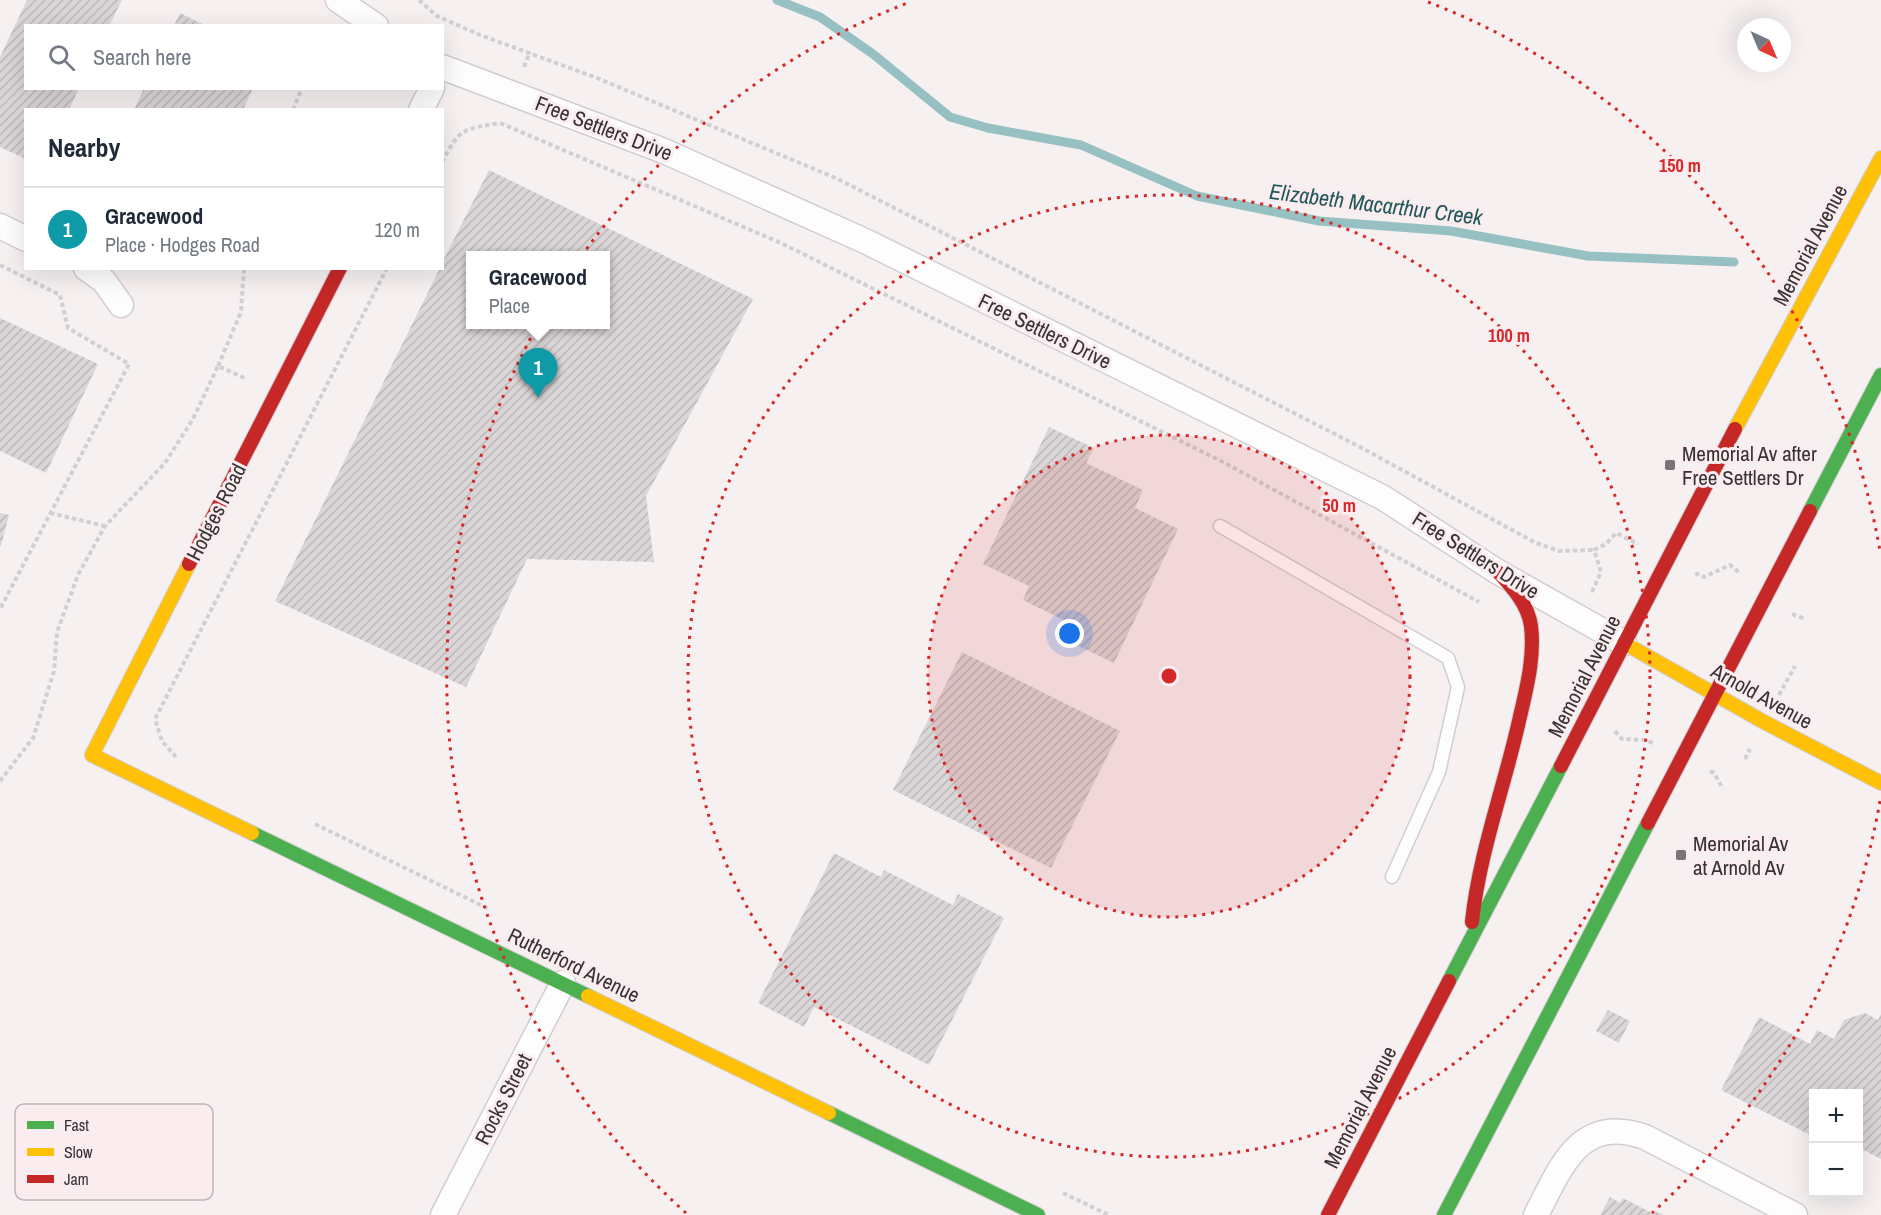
<!DOCTYPE html>
<html lang="en">
<head>
<meta charset="utf-8">
<style>
  :root { --surface:#fff; --page:#f2f2f3; --text:#1f2937; --muted:#747a83; --line:#e0e1e3; --accent:#7a7476 }
  body { margin:0; font-family:"Archivo Narrow",sans-serif; background:var(--page); color:var(--text) }
  .controls { position:absolute; right:18px; bottom:18px; display:grid; overflow:hidden; border-radius:0px; box-shadow:0 6px 24px #0002 }
  .controls button { width:54px; height:54px; display:grid; place-items:center; padding:0; border:0; border-bottom:2px solid var(--line); background:var(--surface); color:var(--text); font:30px sans-serif }
  .compass { position:absolute; left:1737px; top:18px; width:54px; height:54px; border-radius:50%; background:var(--surface); box-shadow:0 6px 24px #0002; rotate:136deg }
  .you { position:absolute; left:1070px; top:634px; width:21px; height:21px; margin:-15px; border:4px solid #fff; border-radius:50%; background:#1a73e8; box-shadow:0 0 0 9px #1a73e833 }
  .badge { display:grid; place-items:center; width:39px; height:39px; border-radius:50%; background:var(--accent); color:#fff; font-size:20px; font-weight:700 }
  .pin { position:absolute; translate:-50% -50px; filter:drop-shadow(0 2px 3px #0008) }
  .pin::after { content:''; position:absolute; top:32px; width:21px; height:18px; background:inherit; clip-path:polygon(0 0,100% 0,50% 100%) }
  .popup { position:absolute; left:466px; top:251px; width:144px; height:78px; box-sizing:border-box; display:grid; place-content:center; border-radius:0px; background:var(--surface); filter:drop-shadow(0 2px 4px #0005); font-size:20px; white-space:nowrap; color:var(--muted) }
  .popup b { font-size:22px; color:var(--text) }
  .popup::after { content:''; position:absolute; left:50%; top:100%; margin-left:-12px; border:12px solid transparent; border-top-color:var(--surface) }
  .list { margin:0; padding:0; list-style:none }
  h2 { display:flex; justify-content:space-between; align-items:center; height:78px; margin:0; padding:0 24px; font-size:26px }
  h2 small { font-size:20px; font-weight:400; color:var(--muted) }
  .list li { display:grid; grid-template-columns:39px 1fr auto; gap:18px; align-items:center; box-sizing:border-box; height:84px; padding:0 24px; border-top:2px solid var(--line) }
  .list b { display:block; font-size:22px; white-space:nowrap }
  .list p { margin:0; font-size:20px; white-space:nowrap; color:var(--muted) }
  .list em { font-size:20px; font-style:normal; color:var(--muted) }
  .icon { flex:none; width:33px; height:33px; fill:none; stroke:currentColor; stroke-width:2; stroke-linecap:round; stroke-linejoin:round }
  .map { position:relative; flex:none; width:1881px; height:1215px; overflow:hidden }
  .search { position:absolute; background:var(--surface); box-shadow:0 6px 24px #0002; left:24px; top:24px; width:420px; height:66px; display:flex; align-items:center; gap:15px; box-sizing:border-box; padding:0 21px; border-radius:0px; color:var(--muted); font-size:22px }
  .panel { position:absolute; background:var(--surface); box-shadow:0 6px 24px #0002; left:24px; top:108px; width:420px; height:162px; border-radius:0px }
  .map>svg:first-child { display:block }
  .lines { fill:none; stroke-linecap:round; stroke-linejoin:round }
  .stream { stroke:#96c0c2; stroke-width:9 }
  .building { fill:url(#building-hatch); fill-rule:evenodd }
  .lane-casing { stroke:#d2cdce; stroke-width:15 }
  .street-casing { stroke:#d2cdce; stroke-width:27 }
  .fast-casing { stroke:#d2cdce; stroke-width:16 }
  .slow-casing { stroke:#d2cdce; stroke-width:16 }
  .jam-casing { stroke:#d2cdce; stroke-width:16 }
  .path { stroke:#d2cfd0; stroke-width:4; stroke-dasharray:4.5 3; stroke-linecap:butt }
  .lane { stroke:#fefdfd; stroke-width:12 }
  .street { stroke:#fefdfd; stroke-width:24 }
  .fast { stroke:#4caf50; stroke-width:14 }
  .slow { stroke:#ffc107; stroke-width:14 }
  .jam { stroke:#c62828; stroke-width:14 }
  .ring { fill:none; stroke:#d62828; stroke-width:3; stroke-dasharray:3 6 }
  .poi-dot { fill:#7a7476; stroke:#faecef; stroke-width:2 }
  .labels { text-anchor:middle; dominant-baseline:central; stroke-width:6; stroke-linejoin:round; paint-order:stroke }
  .street-label { font-size:21px; fill:#373233; stroke:#faecef }
  .poi-label { font-size:21px; fill:#373233; stroke:#faecef; text-anchor:start }
  .water-label { font-size:22px; font-style:italic; fill:#22585a; stroke:#faecef }
  .key { fill:#faecef; stroke:#c0b4b7; stroke-width:1.5 }
  .key-label { font-size:16px; fill:#373233 }
  .centre { fill:#d62828; stroke:#faecef; stroke-width:3 }
  .ring-label { font-size:18px; text-anchor:middle; font-weight:bold; fill:#d62828; stroke:#faecef; stroke-width:6; stroke-linejoin:round; paint-order:stroke }
</style>
</head>
<body>
<div class="map">
<svg width="1881" height="1215" viewBox="0 0 1881 1215">
  <defs>
    <pattern id="building-hatch" width="6" height="6" patternUnits="userSpaceOnUse" patternTransform="scale(1.5)"><rect width="6" height="6" fill="#dad5d6"/><path d="M-1 1l2-2M0 6l6-6M5 7l2-2" fill="none" stroke="#bcb7b8"/></pattern>
  </defs>
  <rect width="100%" height="100%" fill="#f6f0f1"/>
  <g class="lines">
    <!-- stream -->
    <polyline class="stream" points="777,0 820,17 873,54 950,117 988,128 1081,145 1197,196 1319,221 1451,231 1588,256 1734,262"/>
  </g>
  <!-- building -->
  <g class="building">
    <polygon points="27,0 122,0 109,26 26,26 26,88 79,88 69,110 26,110 26,159 0,147 0,57"/>
    <polygon points="180,13 206,26 174,26"/>
    <polygon points="144,88 253,88 243,110 134,110"/>
    <path d="M489,170L753,299L646,496L654,562L527,559L466,687L275,601L440,268H442V263ZM470,255H606V324H470Z"/>
    <polygon points="0,318 98,364 46,473 0,451"/>
    <polygon points="1049,427 1094,448 1086,463 1143,490 1135,508 1178,529 1114,663 1068,641 1076,626 1023,600 1029,586 983,564"/>
    <polygon points="0,513 9,515 1,546 0,546"/>
    <polygon points="962,652 1120,731 1051,868 893,790"/>
    <polygon points="834,853 881,877 884,870 953,905 958,894 1004,918 929,1065 814,1007 804,1027 758,1003"/>
    <polygon points="1608,1010 1630,1021 1619,1043 1596,1031"/>
    <polygon points="1865,1013 1878,1020 1881,1014 1881,1159 1858,1147 1858,1094 1814,1094 1814,1137 1721,1090 1759,1017 1810,1044 1817,1030 1834,1039 1844,1020"/>
    <polygon points="1610,1197 1620,1203 1623,1198 1654,1214 1655,1211 1663,1215 1600,1215"/>
  </g>
  <g class="lines">
    <!-- lane casing -->
    <g class="lane-casing">
      <polyline id="lane" points="1220,526 1448,658 1458,687 1439,772 1392,877"/>
    </g>
    <!-- street casing -->
    <g class="street-casing">
      <g id="street">
        <polyline points="338,0 376,26"/>
        <polyline points="442,67 664,151 865,241 1382,497 1498,572 1624,643"/>
        <polyline points="421,110 432,88"/>
        <polyline points="0,226 26,239"/>
        <polyline points="86,268 104,281 121,305"/>
        <polyline points="443,1215 563,983"/>
        <path d="M1536,1215C1561,1167 1579,1114 1645,1137L1795,1215"/>
      </g>
    </g>
    <!-- fast casing -->
    <g class="fast-casing">
      <g id="fast">
        <polyline points="1810,511 1881,375"/>
        <polyline points="252,833 588,996"/>
        <polyline points="1449,981 1561,766"/>
        <polyline points="829,1113 1038,1215"/>
        <polyline points="1444,1215 1648,823"/>
      </g>
    </g>
    <!-- slow casing -->
    <g class="slow-casing">
      <g id="slow">
        <polyline points="1735,429 1881,158"/>
        <polyline points="189,564 92,755 252,833"/>
        <polyline points="1624,643 1764,722 1881,783"/>
        <polyline points="588,996 829,1113"/>
      </g>
    </g>
    <!-- jam casing -->
    <g class="jam-casing">
      <g id="jam">
        <polyline points="189,564 340,268"/>
        <polyline points="1561,766 1735,429"/>
        <polyline points="1648,823 1810,511"/>
        <path d="M1472,922C1479,854 1504,788 1519,721C1526,690 1535,658 1531,626C1528,604 1512,587 1498,572"/>
        <polyline points="1328,1215 1449,981"/>
      </g>
    </g>
    <!-- path -->
    <g class="path">
      <polyline points="419,0 437,16 480,35 597,78 838,179 1360,447 1536,543 1559,551 1594,550"/>
      <polyline points="524,67 530,52"/>
      <polyline points="293,110 302,88"/>
      <path d="M442,162C460,128 463,129 500,123L781,243L1225,463L1479,602"/>
      <polyline points="0,265 60,295 68,328 129,364 0,609"/>
      <polyline points="218,366 241,312 244,268"/>
      <polyline points="50,513 105,526"/>
      <polyline points="1695,573 1704,577 1730,565 1741,574"/>
      <polyline points="1592,592 1601,572 1594,550 1606,544 1616,533 1638,544"/>
      <polyline points="1792,614 1806,619"/>
      <polyline points="1779,695 1795,666"/>
      <polyline points="1615,731 1622,739 1647,740 1654,744"/>
      <polyline points="176,757 162,741 155,719 387,268"/>
      <polyline points="1745,759 1750,749"/>
      <polyline points="1710,771 1714,773 1723,789"/>
      <polyline points="0,781 33,738 54,671 57,632 78,575 105,526 165,463 193,419 218,366 247,379"/>
      <polyline points="315,824 489,909"/>
      <polyline points="1063,1193 1109,1215"/>
    </g>
    <!-- lane -->
    <use href="#lane" class="lane"/>
    <!-- street -->
    <use href="#street" class="street"/>
    <!-- fast -->
    <use href="#fast" class="fast"/>
    <!-- slow -->
    <use href="#slow" class="slow"/>
    <!-- jam -->
    <use href="#jam" class="jam"/>
  </g>
  <!-- distance rings -->
  <circle cx="1169" cy="676" r="241" fill="#d62828" fill-opacity=".12"/>
  <g class="ring">
    <circle cx="1169" cy="676" r="241"/>
    <circle cx="1169" cy="676" r="481"/>
    <path d="M1880 801A722 722 0 0 1 1652 1213M686 1213A722 722 0 0 1 910 2M1428 2A722 722 0 0 1 1880 551"/>
  </g>
  <!-- markers -->
  <g class="poi-dot">
    <rect x="1664" y="459" width="12" height="12" rx="3"/>
    <rect x="1675" y="849" width="12" height="12" rx="3"/>
  </g>
  <g class="labels">
    <!-- street labels -->
    <g class="street-label">
      <text transform="translate(604 128) rotate(21)">Free Settlers Drive</text>
      <text transform="translate(1810 245) rotate(-62)">Memorial Avenue</text>
      <text transform="translate(1045 331) rotate(26)">Free Settlers Drive</text>
      <text transform="translate(216 512) rotate(-63)">Hodges Road</text>
      <text transform="translate(1476 555) rotate(32)">Free Settlers Drive</text>
      <text transform="translate(1584 676) rotate(-63)">Memorial Avenue</text>
      <text transform="translate(1762 696) rotate(29)">Arnold Avenue</text>
      <text transform="translate(574 965) rotate(26)">Rutherford Avenue</text>
      <text transform="translate(503 1099) rotate(-63)">Rocks Street</text>
      <text transform="translate(1360 1107) rotate(-63)">Memorial Avenue</text>
    </g>
    <!-- poi labels -->
    <g class="poi-label">
      <text x="1682" y="453">Memorial Av after<tspan x="1682" dy="24">Free Settlers Dr</tspan></text>
      <text x="1693" y="843">Memorial Av<tspan x="1693" dy="24">at Arnold Av</tspan></text>
    </g>
    <!-- water labels -->
    <g class="water-label">
      <text transform="translate(1376 204) rotate(7)">Elizabeth Macarthur Creek</text>
    </g>
  </g>
  <!-- legend -->
  <rect x="15" y="1104" width="198" height="96" rx="9" class="key"/>
  <rect x="27" y="1121" width="27" height="8" fill="#4caf50"/>
  <rect x="27" y="1148" width="27" height="8" fill="#ffc107"/>
  <rect x="27" y="1175" width="27" height="8" fill="#c62828"/>
  <g class="key-label">
    <text x="64" y="1131">Fast</text>
    <text x="64" y="1158">Slow</text>
    <text x="64" y="1185">Jam</text>
  </g>
  <circle cx="1169" cy="676" r="9" class="centre"/>
  <g class="ring-label">
    <text x="1680" y="172">150 m</text>
    <text x="1509" y="342">100 m</text>
    <text x="1339" y="512">50 m</text>
  </g>
</svg>
<div class="controls">
<button>+</button>
<button>−</button>
</div>
<svg class="compass" viewBox="-18 -18 36 36"><path d="M0-13l5 13h-10z" fill="#e53935"/><path d="M0 13l5-13h-10z" fill="#747a83"/></svg>
<div class="you"></div>
<div class="pin badge" style="left:538px;top:398px;background:#0f9aa8">1</div>
<div class="popup"><b>Gracewood</b>Place</div>
<div class="search"><svg class="icon" aria-label="search" viewBox="0 0 24 24"><circle cx="10" cy="10" r="6"/><path d="M15 15l6 6"/></svg>Search here</div>
<section class="panel">
<h2>Nearby<small></small></h2>
<ul class="list">
<li><span class="badge" style="background:#0f9aa8">1</span><div><b>Gracewood</b><p>Place · Hodges Road</p></div><em>120 m</em></li>
</ul>
</section>
</div>
</body>
</html>
